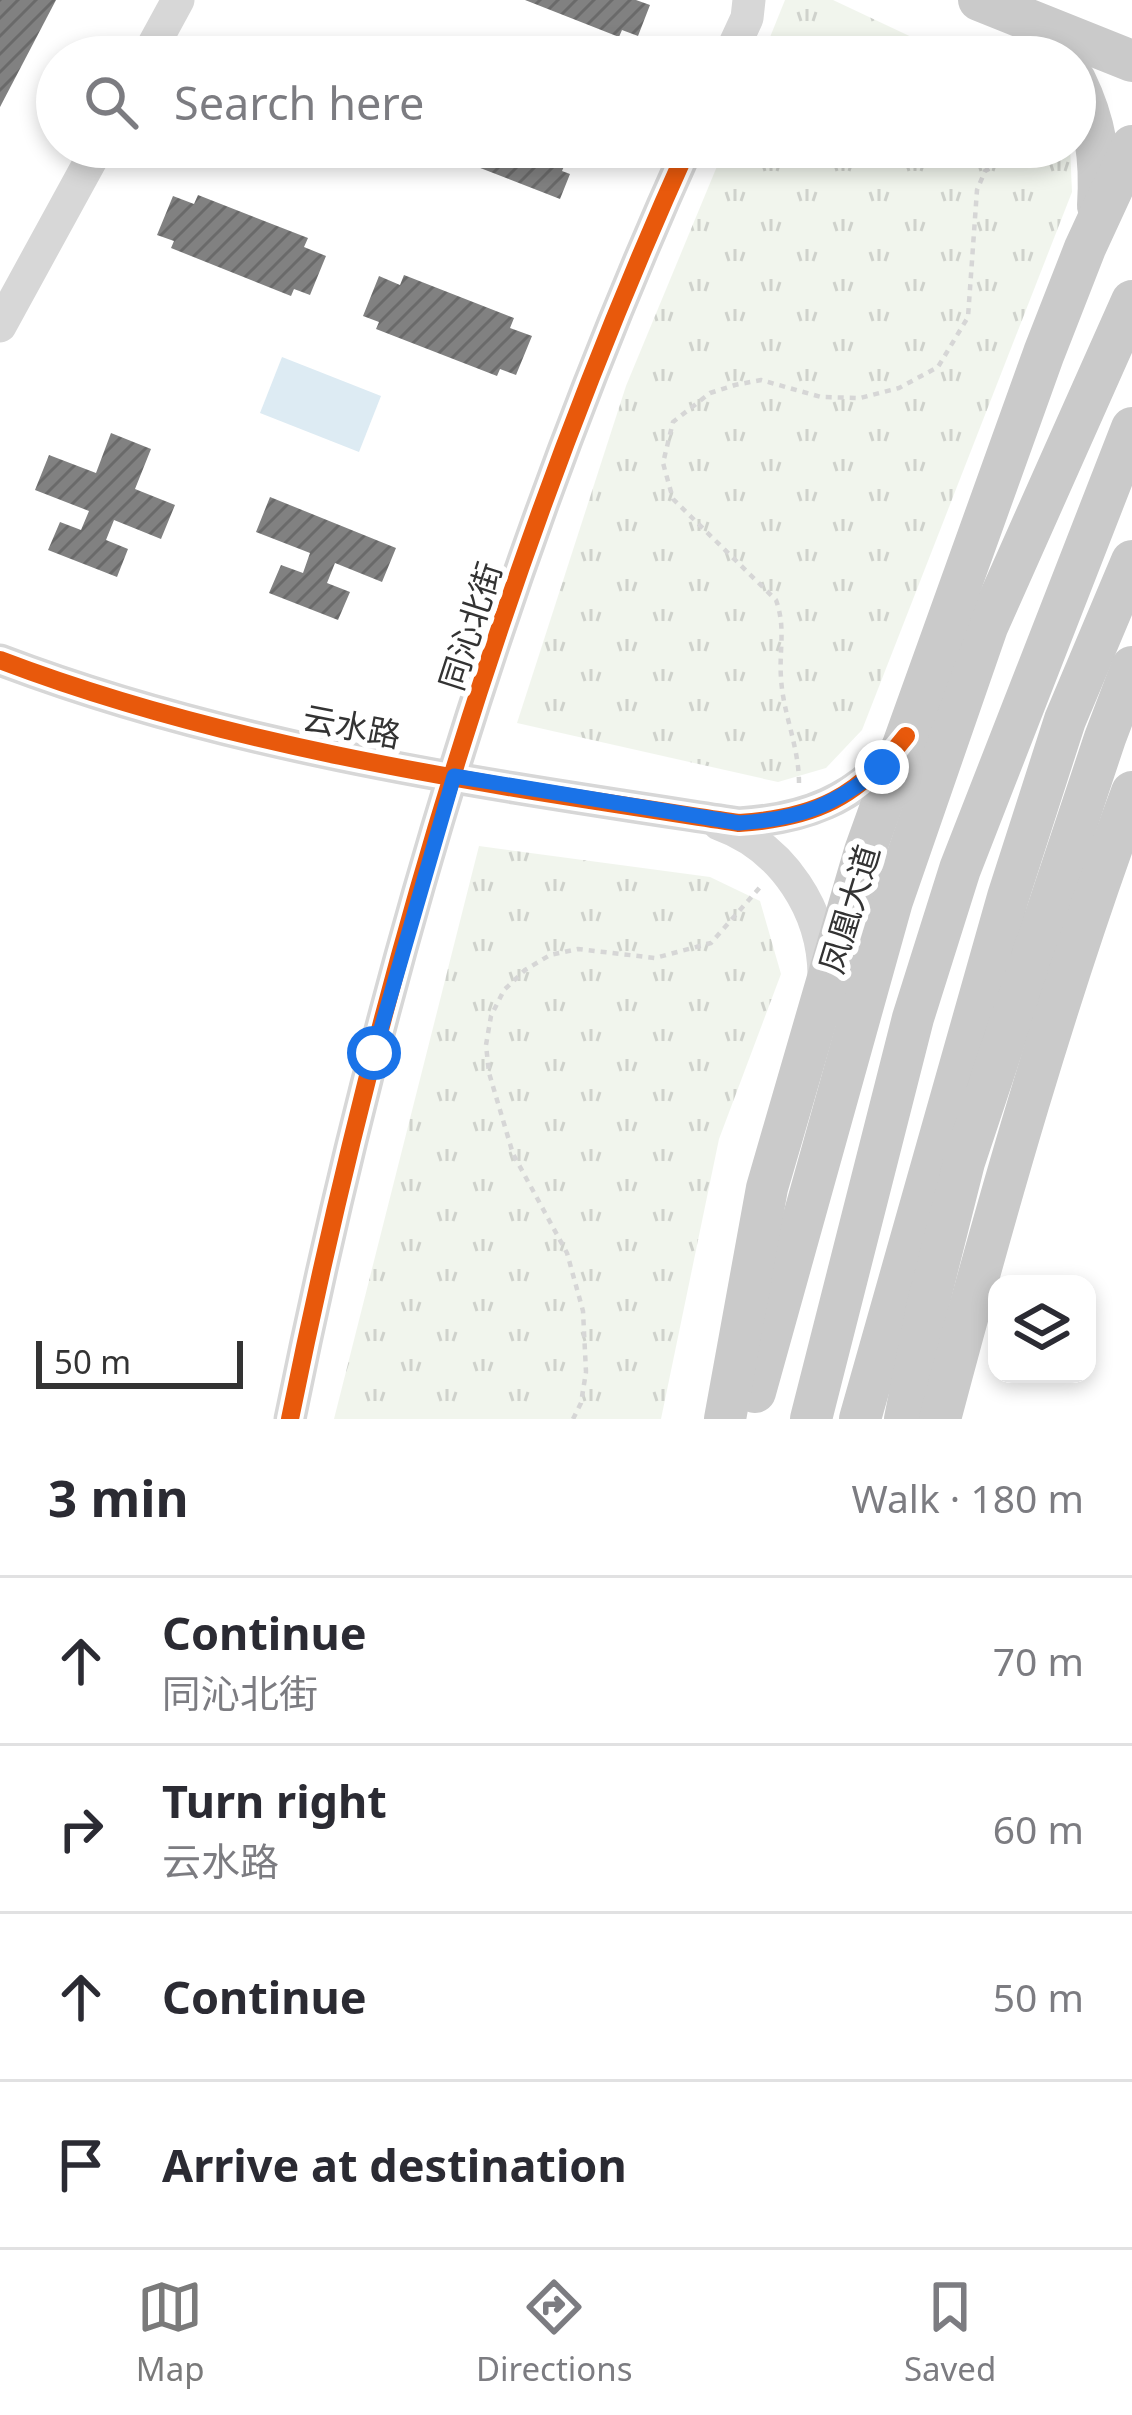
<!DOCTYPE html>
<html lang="en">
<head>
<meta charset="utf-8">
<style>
  :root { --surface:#fff; --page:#f7f7f7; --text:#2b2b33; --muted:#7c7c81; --line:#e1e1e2; --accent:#7a7a7a }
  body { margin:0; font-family:"Noto Sans","Noto Sans SC",sans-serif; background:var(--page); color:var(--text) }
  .controls { position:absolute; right:36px; bottom:36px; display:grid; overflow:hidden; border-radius:24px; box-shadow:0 6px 18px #0003 }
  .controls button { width:108px; height:108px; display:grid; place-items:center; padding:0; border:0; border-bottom:3px solid var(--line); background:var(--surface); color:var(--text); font:60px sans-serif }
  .scale { position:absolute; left:36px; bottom:30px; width:207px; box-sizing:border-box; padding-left:12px; border:6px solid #333; border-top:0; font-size:33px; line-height:42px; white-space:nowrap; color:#333; -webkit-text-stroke:9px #fff; paint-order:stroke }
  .stop { position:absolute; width:36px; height:36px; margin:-27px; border:9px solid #1a73e8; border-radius:50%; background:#fff }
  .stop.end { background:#1a73e8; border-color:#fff; box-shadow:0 3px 12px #0008 }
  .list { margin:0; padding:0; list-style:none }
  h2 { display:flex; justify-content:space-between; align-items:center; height:156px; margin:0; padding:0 48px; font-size:51px }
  h2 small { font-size:39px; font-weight:400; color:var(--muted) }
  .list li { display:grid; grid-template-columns:78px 1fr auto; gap:36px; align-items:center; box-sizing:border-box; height:168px; padding:0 48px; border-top:3px solid var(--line) }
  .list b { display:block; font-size:45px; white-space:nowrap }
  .list p { margin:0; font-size:39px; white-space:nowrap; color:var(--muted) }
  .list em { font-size:39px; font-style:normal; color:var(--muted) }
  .icon { flex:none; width:66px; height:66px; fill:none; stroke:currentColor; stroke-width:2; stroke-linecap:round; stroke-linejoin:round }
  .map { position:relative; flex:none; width:1132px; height:1419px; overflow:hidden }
  .search { position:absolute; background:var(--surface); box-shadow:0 6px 18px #0003; left:36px; right:36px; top:36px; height:132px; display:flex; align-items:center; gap:30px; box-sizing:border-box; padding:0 42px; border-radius:66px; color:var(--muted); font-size:45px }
  .sheet { height:828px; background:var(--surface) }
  nav { display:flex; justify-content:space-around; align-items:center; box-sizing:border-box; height:168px; border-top:3px solid var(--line); background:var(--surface); font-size:33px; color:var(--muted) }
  nav a { display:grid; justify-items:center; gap:6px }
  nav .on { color:var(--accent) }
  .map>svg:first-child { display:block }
  .park { fill:url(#park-tufts) }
  .water { fill:#ddebf3 }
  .building { fill:url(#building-hatch) }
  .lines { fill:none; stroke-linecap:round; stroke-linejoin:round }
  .path { stroke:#d6d6d6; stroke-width:4.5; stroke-dasharray:6 6; stroke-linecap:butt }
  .minor { stroke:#d7d7d7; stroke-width:33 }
  .major { stroke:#cacaca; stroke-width:42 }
  .cycleway-casing { stroke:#fff; stroke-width:26 }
  .cycleway { stroke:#e8590c; stroke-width:18 }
  .route { stroke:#1a73e8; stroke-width:15 }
  .labels { text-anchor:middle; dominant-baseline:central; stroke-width:12; stroke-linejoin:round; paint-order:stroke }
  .street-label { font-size:33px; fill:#333; stroke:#fff }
</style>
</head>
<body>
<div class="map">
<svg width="1132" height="1419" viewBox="0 0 1132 1419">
  <defs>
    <pattern id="park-tufts" width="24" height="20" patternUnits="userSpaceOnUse" patternTransform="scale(3)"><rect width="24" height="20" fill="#f1f5ed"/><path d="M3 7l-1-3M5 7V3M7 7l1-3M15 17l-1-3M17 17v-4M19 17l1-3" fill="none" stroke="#cfd2cc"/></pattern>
    <pattern id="building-hatch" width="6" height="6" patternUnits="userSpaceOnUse" patternTransform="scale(3)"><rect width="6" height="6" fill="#818181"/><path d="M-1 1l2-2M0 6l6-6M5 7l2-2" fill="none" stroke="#6a6a6a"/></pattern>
  </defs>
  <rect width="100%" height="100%" fill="#fff"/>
  <!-- park -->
  <g class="park">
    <polygon points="785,0 833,0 954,57 762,57"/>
    <polygon points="725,147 1070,147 1072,192 862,730 826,768 778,782 517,723 626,386"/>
    <polygon points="479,846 710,877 760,901 781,974 719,1139 661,1419 334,1419"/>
  </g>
  <!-- water -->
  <polygon class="water" points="282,357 381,396 359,452 260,413"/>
  <!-- building -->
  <g class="building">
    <polygon points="0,0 56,0 0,107"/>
    <polygon points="525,0 636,0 650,5 638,36 622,30 619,37"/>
    <polygon points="270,42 307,57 255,57 257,51 265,54"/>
    <polygon points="440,147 537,147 567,159 562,171 570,174 560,199 439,152"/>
    <polygon points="198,195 308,238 304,247 326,256 310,295 294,289 291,296 171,248 174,241 157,235 173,196 194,204"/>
    <polygon points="404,275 514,318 510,328 532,336 516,375 500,369 497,376 376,329 379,322 363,316 379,276 400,285"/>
    <polygon points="111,433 151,449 135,489 175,505 161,539 114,520 106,540 128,549 117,577 48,550 60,522 81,530 89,511 35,490 49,455 96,473"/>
    <polygon points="270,497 396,548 382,582 335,563 327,583 350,592 338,620 269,593 281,565 303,573 310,553 256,532"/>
  </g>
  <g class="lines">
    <!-- path -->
    <g class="path">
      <path d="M799,783C799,746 783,714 781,678C779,649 786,628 776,600L673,499L663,463L673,422L710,393L735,385L761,380L821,397L860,398L899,388L938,367L968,317L977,190L985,171L1031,147"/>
      <polyline points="573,1419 581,1403 586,1372 583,1311 567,1253 513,1154 489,1073 486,1045 491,1016 504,990 525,970 550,955 578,949 655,958 711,943 761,886"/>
    </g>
    <!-- minor -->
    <g class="minor">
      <polyline points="147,57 178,0"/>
      <polyline points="729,57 747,18 749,0"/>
      <polyline points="0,326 98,147"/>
      <path d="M0,660C236,750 491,785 739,823C803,819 856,800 897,748"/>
      <path d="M719,824C783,847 825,911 824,979"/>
      <path d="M290,1419C378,983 505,553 688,147"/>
    </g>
    <!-- major -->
    <g class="major">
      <polyline points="979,0 1132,61"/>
      <path d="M1075,80C1096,123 1101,158 1098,206"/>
      <polyline points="755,1392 892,901 987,627 1132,301"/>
      <polyline points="725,1419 767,1188 865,851 1044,353 1085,248 1132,146"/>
      <polyline points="811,1419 913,1018 960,869 1132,428"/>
      <polyline points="860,1419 1008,897 1065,720 1132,561"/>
      <polyline points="905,1419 926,1313 964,1162 1105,738 1132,667"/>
      <path d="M940,1419C996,1208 1056,997 1132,792"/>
    </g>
    <!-- cycleway casing -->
    <g class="cycleway-casing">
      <g id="cycleway">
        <path d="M0,660C236,750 491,785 739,823C816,818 858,797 906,736"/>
        <path d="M290,1419C378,983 505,553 688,147"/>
      </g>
    </g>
    <!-- cycleway -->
    <use href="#cycleway" class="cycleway"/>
  </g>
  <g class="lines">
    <!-- route -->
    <path class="route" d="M374,1053L454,776L739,823C800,819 834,806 882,767"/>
  </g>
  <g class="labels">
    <!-- street labels -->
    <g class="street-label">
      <text transform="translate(470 626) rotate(-72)">同沁北街</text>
      <text transform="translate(352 726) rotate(11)">云水路</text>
      <text transform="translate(849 909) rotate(-73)">凤凰大道</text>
    </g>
  </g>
</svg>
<div class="controls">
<button><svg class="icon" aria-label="layers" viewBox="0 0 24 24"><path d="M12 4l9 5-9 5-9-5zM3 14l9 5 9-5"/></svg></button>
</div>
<div class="scale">50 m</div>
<div class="stop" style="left:374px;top:1053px"></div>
<div class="stop end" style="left:882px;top:767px"></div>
<div class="search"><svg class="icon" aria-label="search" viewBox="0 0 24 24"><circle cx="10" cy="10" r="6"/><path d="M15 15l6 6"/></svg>Search here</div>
</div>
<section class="sheet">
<h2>3 min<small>Walk · 180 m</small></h2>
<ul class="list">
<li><svg class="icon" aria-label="ahead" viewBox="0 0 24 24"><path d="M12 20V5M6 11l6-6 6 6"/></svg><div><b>Continue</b><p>同沁北街</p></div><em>70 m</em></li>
<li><svg class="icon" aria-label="right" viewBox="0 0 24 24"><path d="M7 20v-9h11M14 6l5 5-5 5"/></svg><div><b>Turn right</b><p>云水路</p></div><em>60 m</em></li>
<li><svg class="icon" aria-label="ahead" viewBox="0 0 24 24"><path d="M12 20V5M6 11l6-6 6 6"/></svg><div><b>Continue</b></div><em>50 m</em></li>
<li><svg class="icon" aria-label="arrive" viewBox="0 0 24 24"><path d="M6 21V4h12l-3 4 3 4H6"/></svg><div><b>Arrive at destination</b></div></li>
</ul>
</section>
<nav>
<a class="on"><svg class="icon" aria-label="map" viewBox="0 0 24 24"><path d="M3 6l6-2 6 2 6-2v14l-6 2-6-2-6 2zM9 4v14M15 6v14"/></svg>Map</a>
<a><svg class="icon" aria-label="directions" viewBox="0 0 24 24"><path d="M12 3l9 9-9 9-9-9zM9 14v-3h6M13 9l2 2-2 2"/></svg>Directions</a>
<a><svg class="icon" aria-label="saved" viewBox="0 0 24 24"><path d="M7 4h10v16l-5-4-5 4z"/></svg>Saved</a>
</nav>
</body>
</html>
